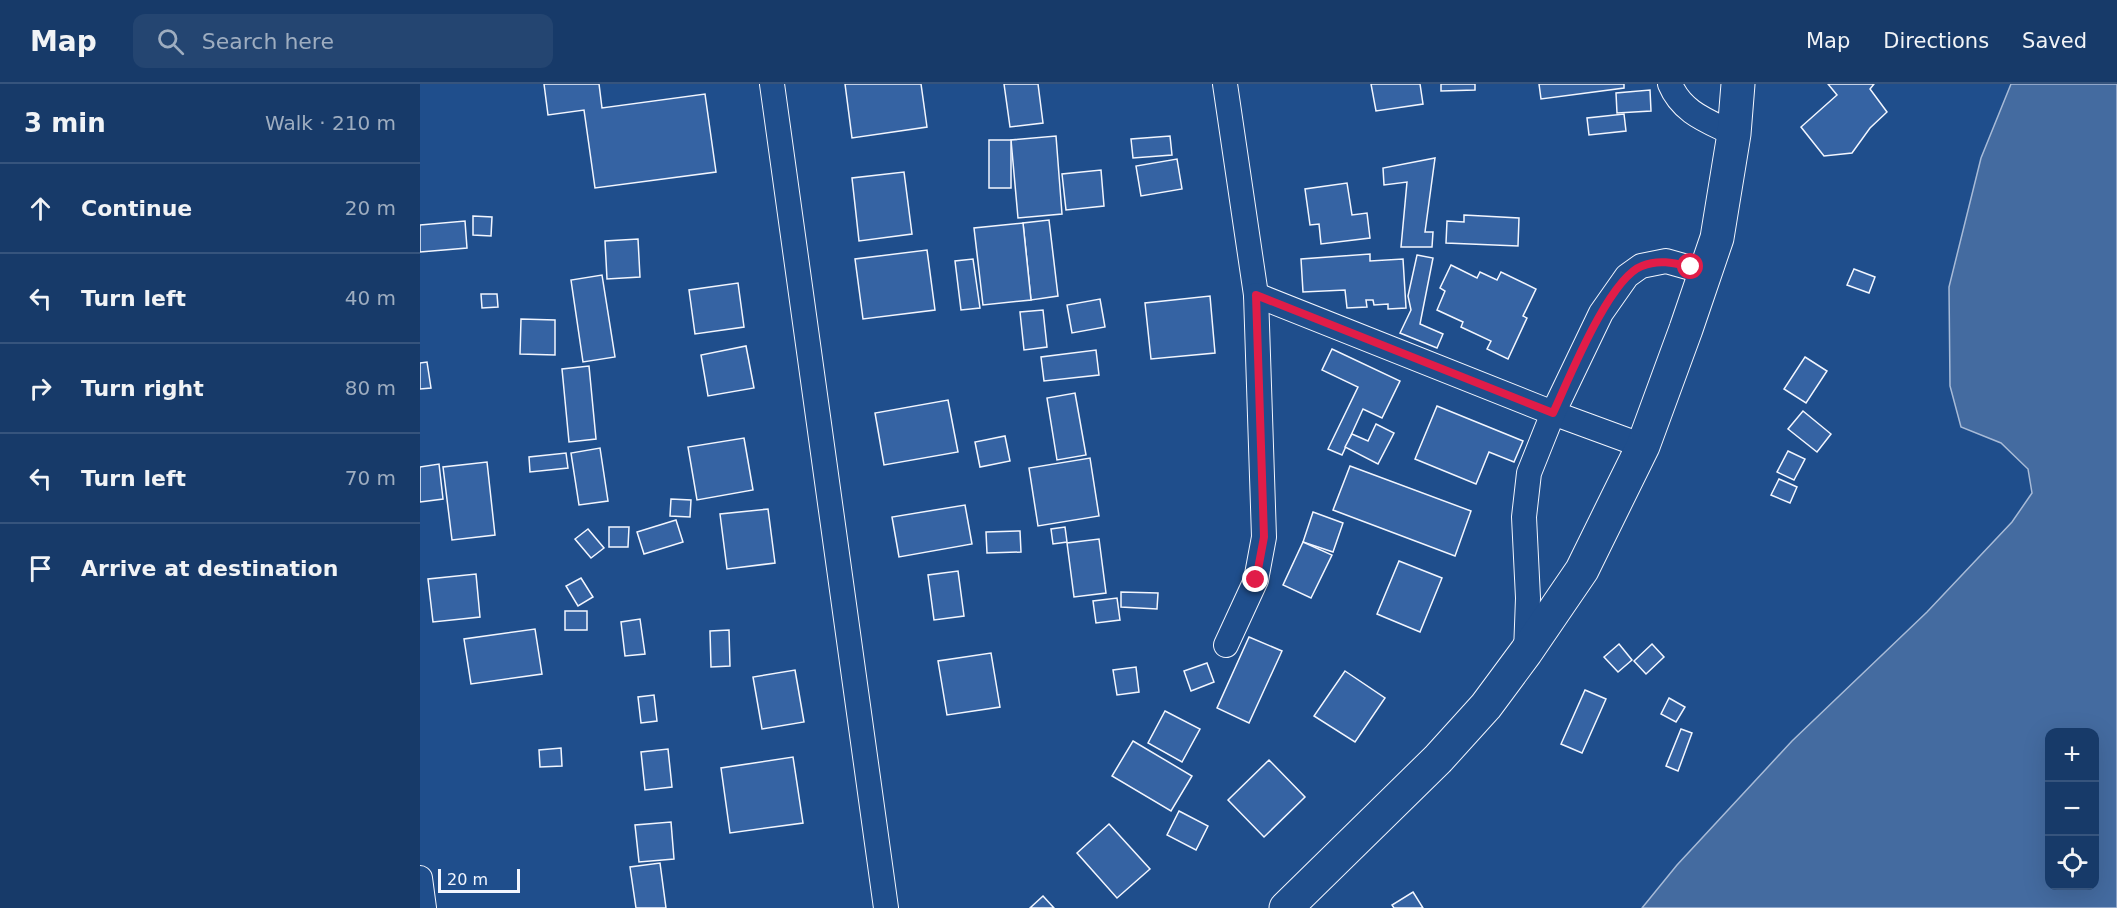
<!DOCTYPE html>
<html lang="en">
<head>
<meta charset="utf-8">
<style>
  :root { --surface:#173a69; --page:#244571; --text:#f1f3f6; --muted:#9eadc0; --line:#36547d }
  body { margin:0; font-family:"DejaVu Sans",sans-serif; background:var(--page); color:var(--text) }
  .controls { position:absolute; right:18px; bottom:18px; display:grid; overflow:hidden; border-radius:12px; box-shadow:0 6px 24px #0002 }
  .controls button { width:54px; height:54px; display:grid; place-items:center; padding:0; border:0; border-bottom:2px solid var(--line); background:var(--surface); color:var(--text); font:30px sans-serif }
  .scale { position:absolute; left:18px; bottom:15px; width:82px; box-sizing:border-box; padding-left:6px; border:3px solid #f2f6ff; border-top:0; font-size:16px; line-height:21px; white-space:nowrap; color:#f2f6ff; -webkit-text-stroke:4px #1f4e8c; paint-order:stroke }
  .stop { position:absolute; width:18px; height:18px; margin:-14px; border:4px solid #e11d48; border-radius:50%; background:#fff }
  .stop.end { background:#e11d48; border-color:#fff; box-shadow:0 2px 6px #0008 }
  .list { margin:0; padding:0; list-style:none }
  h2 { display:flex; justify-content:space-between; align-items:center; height:78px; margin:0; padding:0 24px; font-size:26px }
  h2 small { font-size:20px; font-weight:400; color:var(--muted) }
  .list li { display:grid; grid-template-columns:39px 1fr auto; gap:18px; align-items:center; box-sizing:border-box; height:90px; padding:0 24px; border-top:2px solid var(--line) }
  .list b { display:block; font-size:22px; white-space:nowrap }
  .list em { font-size:20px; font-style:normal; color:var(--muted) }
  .icon { flex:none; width:33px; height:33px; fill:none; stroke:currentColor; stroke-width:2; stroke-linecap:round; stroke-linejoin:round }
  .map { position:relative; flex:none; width:1697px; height:824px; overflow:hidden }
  header { display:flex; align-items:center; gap:36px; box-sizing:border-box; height:84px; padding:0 30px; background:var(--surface); border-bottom:2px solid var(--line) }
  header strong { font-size:28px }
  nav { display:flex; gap:33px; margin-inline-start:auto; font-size:21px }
  .search { width:420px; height:54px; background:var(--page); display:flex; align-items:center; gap:15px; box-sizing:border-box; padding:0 21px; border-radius:12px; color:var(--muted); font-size:22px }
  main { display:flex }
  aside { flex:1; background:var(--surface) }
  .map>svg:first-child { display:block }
  .water { fill:#446ba0; stroke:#a8bbd7; stroke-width:1.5; fill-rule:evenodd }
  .building { fill:#3563a3; stroke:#f2f6ff; stroke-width:1.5 }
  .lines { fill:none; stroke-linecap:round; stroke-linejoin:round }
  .minor-casing { stroke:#f2f6ff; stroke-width:26 }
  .trunk-casing { stroke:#f2f6ff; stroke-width:35 }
  .minor { stroke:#1f4e8c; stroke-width:24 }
  .trunk { stroke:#1f4e8c; stroke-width:33 }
  .route { stroke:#e11d48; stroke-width:8 }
</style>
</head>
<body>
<header>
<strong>Map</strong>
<div class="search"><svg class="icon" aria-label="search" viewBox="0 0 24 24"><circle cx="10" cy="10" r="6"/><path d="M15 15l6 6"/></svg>Search here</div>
<nav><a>Map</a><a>Directions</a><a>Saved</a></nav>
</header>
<main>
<aside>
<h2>3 min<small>Walk · 210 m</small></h2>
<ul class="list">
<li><svg class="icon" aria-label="ahead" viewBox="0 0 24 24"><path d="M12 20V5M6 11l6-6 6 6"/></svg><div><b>Continue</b></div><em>20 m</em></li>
<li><svg class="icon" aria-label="left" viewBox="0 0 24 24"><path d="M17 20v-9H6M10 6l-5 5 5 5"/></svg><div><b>Turn left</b></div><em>40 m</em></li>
<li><svg class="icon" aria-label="right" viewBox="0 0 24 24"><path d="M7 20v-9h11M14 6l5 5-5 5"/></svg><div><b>Turn right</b></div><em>80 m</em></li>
<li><svg class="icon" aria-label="left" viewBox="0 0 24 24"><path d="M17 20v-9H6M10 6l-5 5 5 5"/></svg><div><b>Turn left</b></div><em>70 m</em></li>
<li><svg class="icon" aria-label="arrive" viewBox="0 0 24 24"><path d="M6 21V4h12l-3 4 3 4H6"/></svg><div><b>Arrive at destination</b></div></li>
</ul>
</aside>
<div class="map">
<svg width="1697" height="824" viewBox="0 0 1697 824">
  <rect width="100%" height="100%" fill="#1f4e8c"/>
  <!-- water -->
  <path class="water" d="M1591,0H1697V824H1222L1257,781L1372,657L1507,528L1592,438L1612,409L1608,385L1581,359L1541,343L1530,302L1529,203L1561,74ZM1630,648H1674V802H1630Z"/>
  <!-- building -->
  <g class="building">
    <polygon points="124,0 179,0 182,24 285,10 296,88 175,104 164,26 128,31"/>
    <polygon points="425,0 501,0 507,43 432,54"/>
    <polygon points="584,0 618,0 623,39 590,43"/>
    <polygon points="951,0 1000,0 1003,20 956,27"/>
    <polygon points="1021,0 1055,0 1055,6 1021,7"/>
    <polygon points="1119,0 1204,0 1204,4 1121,15"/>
    <polygon points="1408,0 1454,0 1450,5 1467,28 1450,44 1432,69 1404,72 1381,43 1417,11"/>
    <polygon points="1230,6 1231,27 1197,29 1196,9"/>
    <polygon points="1204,30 1206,47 1169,51 1167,34"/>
    <polygon points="636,52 642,130 598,134 591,56"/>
    <polygon points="750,52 752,71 713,74 711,55"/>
    <rect x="569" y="56" width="22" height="48"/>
    <polygon points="1015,74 1005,148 1013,148 1012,163 981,163 987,98 964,101 963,84"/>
    <polygon points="757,75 762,105 721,112 716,82"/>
    <polygon points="681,86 684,122 646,126 642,90"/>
    <polygon points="484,88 492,150 439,157 432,94"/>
    <polygon points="927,99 932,131 947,129 950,154 901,160 899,140 890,141 885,105"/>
    <polygon points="1044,131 1099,134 1098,162 1026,159 1027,137 1044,138"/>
    <polygon points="53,132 72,133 71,152 53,151"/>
    <polygon points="629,136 638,212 611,216 603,139"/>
    <polygon points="45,137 47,164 0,168 0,141"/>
    <polygon points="603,139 611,216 563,221 554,144"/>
    <polygon points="218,155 220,193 187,195 185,157"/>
    <polygon points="507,166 515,226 443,235 435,175"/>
    <polygon points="950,170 950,177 983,175 986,224 968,225 968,220 954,221 953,216 946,216 947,223 927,224 925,206 883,208 881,175"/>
    <polygon points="997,171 1013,174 1000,240 1023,250 1017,264 980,249 991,226 988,212"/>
    <polygon points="553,175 560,224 541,226 535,177"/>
    <polygon points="1031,181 1057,194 1060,188 1077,196 1081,188 1116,205 1103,232 1107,234 1088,275 1067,265 1071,257 1041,243 1043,238 1017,226 1025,207 1020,204"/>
    <polygon points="1434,185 1455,193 1449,209 1427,201"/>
    <polygon points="182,191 195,273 163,278 151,196"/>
    <polygon points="318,199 324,243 275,250 269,206"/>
    <polygon points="61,210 77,210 78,223 62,224"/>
    <polygon points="790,212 795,269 731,275 725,219"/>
    <polygon points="680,215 685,243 652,249 647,221"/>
    <polygon points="623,226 627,263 604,266 600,228"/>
    <polygon points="101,235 135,236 135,271 100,270"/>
    <polygon points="326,262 334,304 288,312 281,271"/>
    <polygon points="912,265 980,297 962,334 943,325 922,371 908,365 938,303 902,286"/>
    <polygon points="676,266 679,291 624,297 621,273"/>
    <polygon points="1385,273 1407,287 1386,319 1364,305"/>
    <polygon points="7,278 11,304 0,305 0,279"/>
    <polygon points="169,282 176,355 149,358 142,285"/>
    <polygon points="655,309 666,371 637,376 627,314"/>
    <polygon points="528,316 538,368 464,381 455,329"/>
    <polygon points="1017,322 1103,357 1094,378 1069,368 1056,400 995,375"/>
    <polygon points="1383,327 1411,350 1397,368 1368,345"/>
    <polygon points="956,340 974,349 958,380 925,363 932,350 948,357"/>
    <polygon points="585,352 590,377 560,383 555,358"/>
    <polygon points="324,354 333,406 277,416 268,363"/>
    <polygon points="180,364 188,417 159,421 151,369"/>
    <polygon points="1368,367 1385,375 1374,396 1357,388"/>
    <polygon points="146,369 148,384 110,388 109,373"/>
    <polygon points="670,374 679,432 618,442 609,384"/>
    <polygon points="67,378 75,451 32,456 23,383"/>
    <polygon points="19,380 23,415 0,418 0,383"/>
    <polygon points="930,382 1051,427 1035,472 913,426"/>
    <polygon points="1359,395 1377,403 1370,419 1351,411"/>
    <polygon points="251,415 271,416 270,433 250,432"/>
    <polygon points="545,421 552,460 479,473 472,433"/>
    <polygon points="348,425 355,479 307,485 300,430"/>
    <polygon points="893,428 923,439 913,468 883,458"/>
    <polygon points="256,436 263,458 224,470 217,448"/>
    <polygon points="189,443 209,443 208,463 189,463"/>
    <polygon points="645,443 647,458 633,460 631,445"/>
    <polygon points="168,445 184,464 171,474 155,455"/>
    <polygon points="600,447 601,468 567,469 566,448"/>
    <polygon points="679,455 686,509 654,513 647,459"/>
    <polygon points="883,458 912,471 891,514 863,501"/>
    <polygon points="979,477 1022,494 1000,548 957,530"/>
    <polygon points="538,487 544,532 514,536 508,491"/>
    <polygon points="56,490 60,533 13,538 8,495"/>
    <polygon points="161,494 173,513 158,522 146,502"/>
    <polygon points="701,508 738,509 737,525 701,523"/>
    <polygon points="697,514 700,536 676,539 673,517"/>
    <rect x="145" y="527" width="22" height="19"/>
    <polygon points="220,535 225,570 205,572 201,538"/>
    <polygon points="115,545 122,590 51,600 44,555"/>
    <polygon points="309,546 310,582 291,583 290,547"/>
    <polygon points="829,553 862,567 829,639 797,624"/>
    <polygon points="1199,560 1212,576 1198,588 1184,573"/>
    <polygon points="1232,560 1244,573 1226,590 1214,577"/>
    <polygon points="571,569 580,623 527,631 518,577"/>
    <polygon points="787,579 794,598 771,607 764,587"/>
    <polygon points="716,583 719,608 697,611 693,586"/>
    <polygon points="375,586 384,638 342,645 333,593"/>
    <polygon points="925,587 965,614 935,658 894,632"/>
    <polygon points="1165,606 1186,615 1162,669 1141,660"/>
    <polygon points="234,611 237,637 221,639 218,613"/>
    <polygon points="1249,614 1265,623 1256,638 1241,630"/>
    <polygon points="745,627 780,645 762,678 728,659"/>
    <polygon points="1261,645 1272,649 1258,687 1246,682"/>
    <polygon points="713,657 772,692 751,727 692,692"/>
    <polygon points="141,664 142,682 120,683 119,666"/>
    <polygon points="248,665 252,703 225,706 221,668"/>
    <polygon points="373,673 383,739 310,749 301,684"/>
    <polygon points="849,676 885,713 844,753 808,716"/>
    <polygon points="759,727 788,742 776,766 747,751"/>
    <polygon points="251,738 254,775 219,778 215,741"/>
    <polygon points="689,740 730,785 697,814 657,769"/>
    <polygon points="240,779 246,824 216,824 210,783"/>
    <polygon points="993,808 1003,824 974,824 972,821"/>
    <polygon points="623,812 634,824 610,824"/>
  </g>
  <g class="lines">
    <!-- minor casing -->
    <g class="minor-casing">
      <g id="minor">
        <polyline points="352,0 466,824"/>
        <polyline points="805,0 836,211 844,453 836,496 806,561"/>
        <path d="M1250,0C1262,29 1288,37 1314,50"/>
        <polyline points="836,211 1133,329 1223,362"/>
        <polyline points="1106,568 1108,514 1104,433 1109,389 1133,329 1181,229 1207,192 1221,182 1246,177 1285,188"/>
        <polyline points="0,794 4,824"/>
      </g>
    </g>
    <!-- trunk casing -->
    <g class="trunk-casing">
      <polyline id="trunk" points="866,824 1018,675 1066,622 1106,568 1162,486 1223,362 1266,245 1297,154 1314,50 1318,0"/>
    </g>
    <!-- minor -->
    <use href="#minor" class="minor"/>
    <!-- trunk -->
    <use href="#trunk" class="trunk"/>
  </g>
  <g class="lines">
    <!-- route -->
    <path class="route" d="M836,496L844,453L836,211L1133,329C1148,297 1189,194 1222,182C1239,175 1254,179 1271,183"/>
  </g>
</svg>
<div class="controls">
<button>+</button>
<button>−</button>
<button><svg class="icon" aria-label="locate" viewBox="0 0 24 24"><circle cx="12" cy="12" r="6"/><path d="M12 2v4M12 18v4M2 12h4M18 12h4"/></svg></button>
</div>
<div class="scale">20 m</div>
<div class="stop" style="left:1271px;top:183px"></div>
<div class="stop end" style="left:836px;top:496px"></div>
</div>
</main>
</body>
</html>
